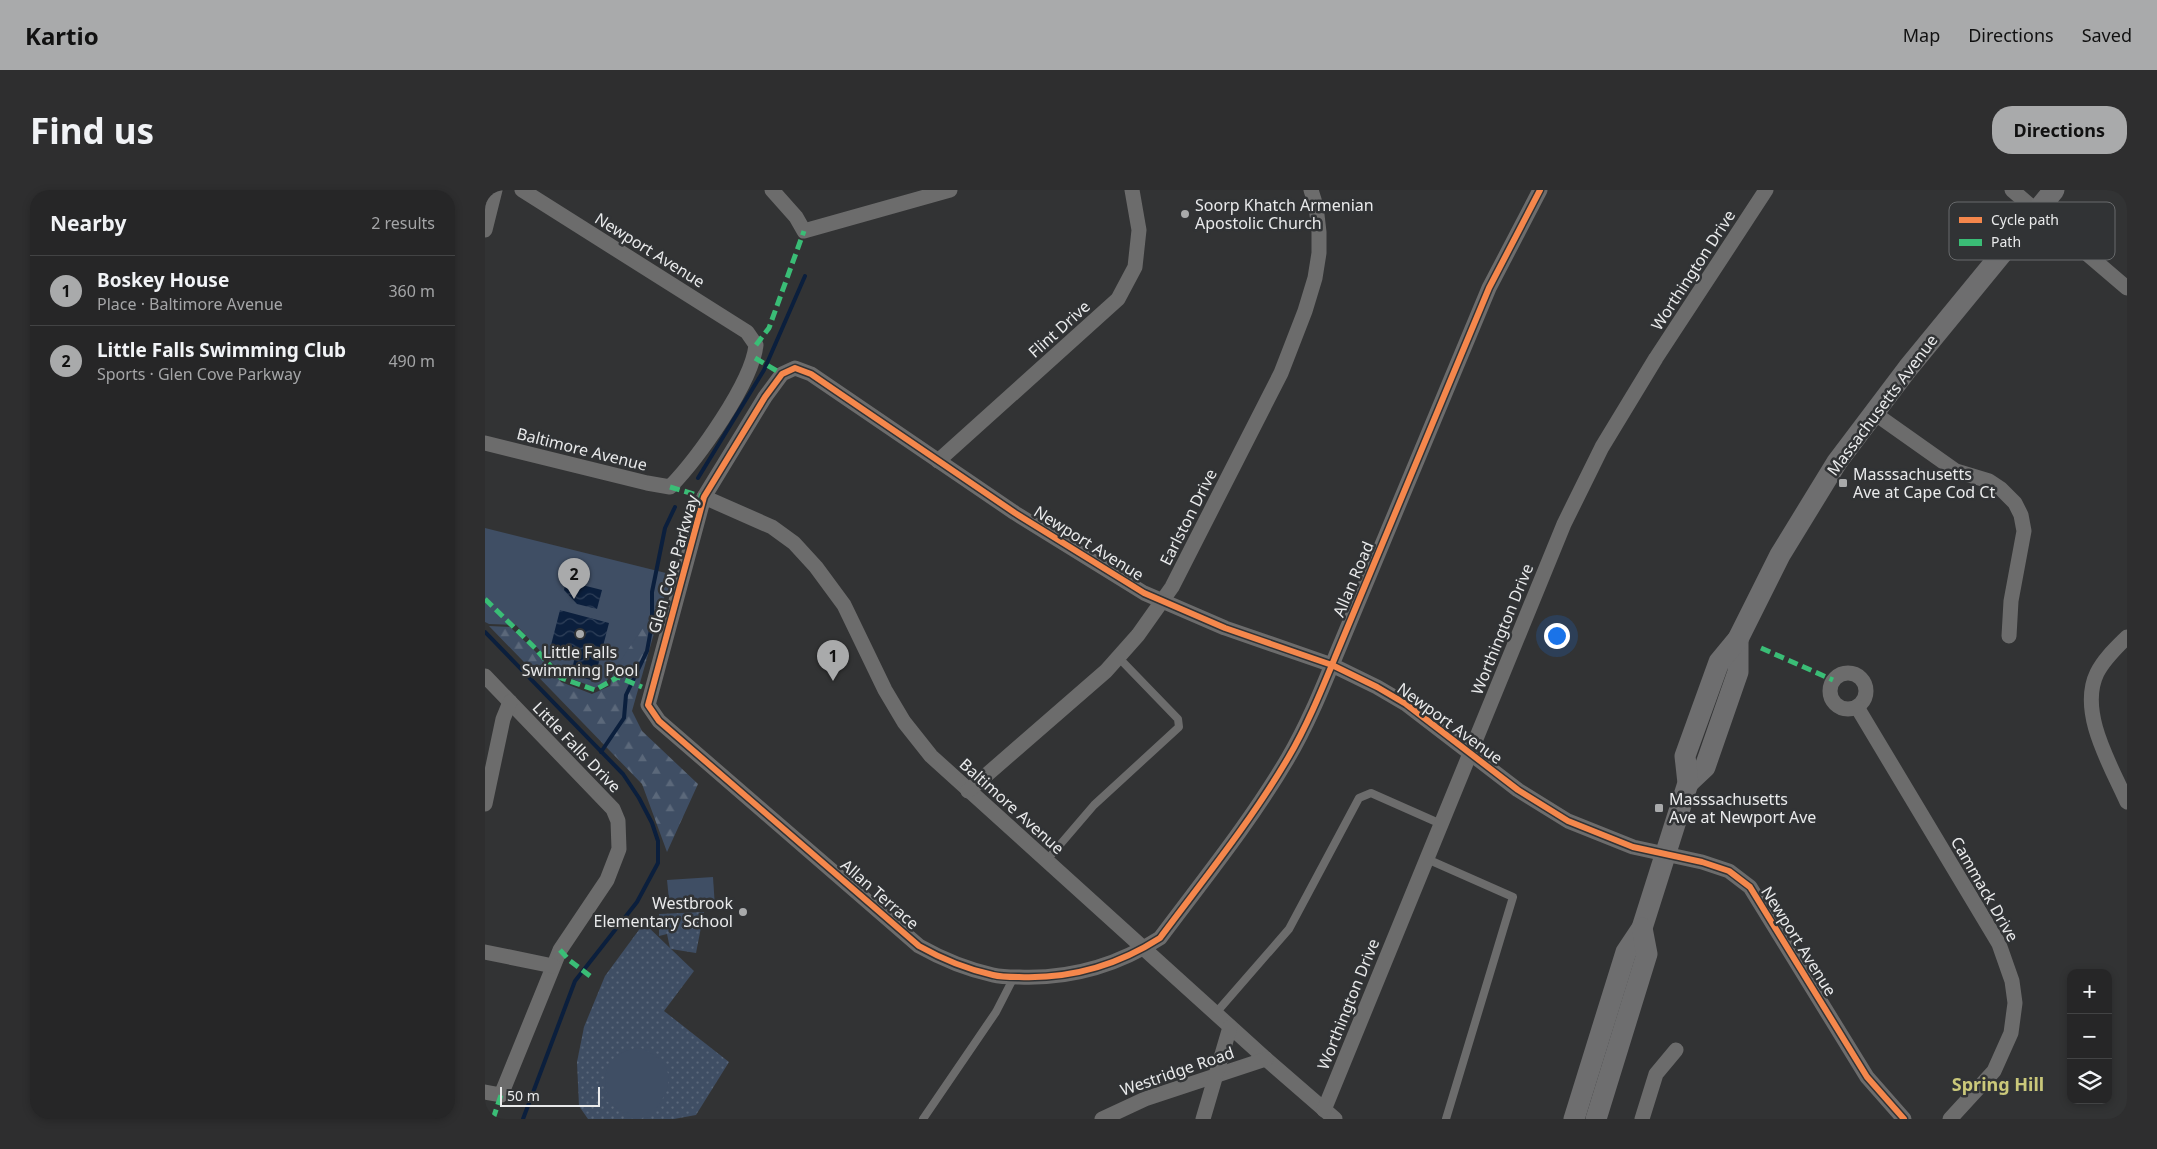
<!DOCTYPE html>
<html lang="en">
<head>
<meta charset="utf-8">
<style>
  :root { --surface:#262627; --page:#2e2e2f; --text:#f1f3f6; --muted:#a4a5a7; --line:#424344; --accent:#a9aaab }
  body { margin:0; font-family:"Noto Sans",sans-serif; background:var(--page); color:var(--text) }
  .controls { position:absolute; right:15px; bottom:15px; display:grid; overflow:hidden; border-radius:10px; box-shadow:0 2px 8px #0003 }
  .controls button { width:45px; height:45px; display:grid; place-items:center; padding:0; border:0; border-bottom:1px solid var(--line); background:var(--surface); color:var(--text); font:25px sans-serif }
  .scale { position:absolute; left:15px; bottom:12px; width:100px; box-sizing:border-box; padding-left:5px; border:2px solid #e9eaeb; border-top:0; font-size:14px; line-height:18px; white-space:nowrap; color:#e9eaeb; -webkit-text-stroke:4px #313335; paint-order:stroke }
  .you { position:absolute; left:1071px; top:445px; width:18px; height:18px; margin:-12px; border:4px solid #fff; border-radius:50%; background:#1a73e8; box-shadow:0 0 0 8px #1a73e833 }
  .badge { display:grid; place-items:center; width:32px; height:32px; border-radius:50%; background:var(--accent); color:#111; font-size:16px; font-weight:700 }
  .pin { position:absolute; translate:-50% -41px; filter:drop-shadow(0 1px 2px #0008) }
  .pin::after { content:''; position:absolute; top:26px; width:18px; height:15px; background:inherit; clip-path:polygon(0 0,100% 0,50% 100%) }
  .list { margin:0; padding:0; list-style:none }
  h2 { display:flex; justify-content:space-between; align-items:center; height:65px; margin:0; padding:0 20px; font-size:21px }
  h2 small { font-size:16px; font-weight:400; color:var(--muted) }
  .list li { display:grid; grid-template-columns:32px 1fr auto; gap:15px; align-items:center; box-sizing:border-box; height:70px; padding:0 20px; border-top:1px solid var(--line) }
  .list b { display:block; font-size:19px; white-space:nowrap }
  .list p { margin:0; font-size:16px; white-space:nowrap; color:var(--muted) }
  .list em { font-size:16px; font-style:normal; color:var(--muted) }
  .icon { flex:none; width:28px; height:28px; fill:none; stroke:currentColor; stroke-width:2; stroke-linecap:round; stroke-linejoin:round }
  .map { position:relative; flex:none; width:1642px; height:929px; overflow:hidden; border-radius:20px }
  header { display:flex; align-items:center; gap:30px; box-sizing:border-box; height:70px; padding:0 25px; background:var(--accent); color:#111 }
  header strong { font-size:24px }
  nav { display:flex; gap:28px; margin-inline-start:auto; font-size:18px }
  .intro { display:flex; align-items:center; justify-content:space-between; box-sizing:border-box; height:120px; padding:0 30px }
  h1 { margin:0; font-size:35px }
  .button { padding:12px 22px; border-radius:20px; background:var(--accent); color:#111; font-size:18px; font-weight:700 }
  main { display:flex; gap:30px; padding:0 30px }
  aside { flex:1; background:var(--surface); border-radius:20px; box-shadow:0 2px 8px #0003 }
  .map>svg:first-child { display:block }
  .grass { fill:url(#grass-dots) }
  .forest { fill:url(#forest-firs) }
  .garden { fill:#3f4e64 }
  .water { fill:url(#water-waves) }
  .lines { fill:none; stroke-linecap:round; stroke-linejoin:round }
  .stream { stroke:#0b1f3d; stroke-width:4 }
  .service { stroke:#6c6c6c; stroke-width:8 }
  .minor { stroke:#6c6c6c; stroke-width:15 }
  .secondary { stroke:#6e6e6f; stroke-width:21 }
  .quiet { stroke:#3abd76; stroke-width:5; stroke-dasharray:10 5; stroke-linecap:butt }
  .cycleway-casing { stroke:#313335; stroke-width:9 }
  .cycleway { stroke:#f5874c; stroke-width:6 }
  .poi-dot { fill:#a9aaab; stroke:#313335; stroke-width:2 }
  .labels { text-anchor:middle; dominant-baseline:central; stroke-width:5; stroke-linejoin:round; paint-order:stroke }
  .poi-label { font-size:16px; fill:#e9eaeb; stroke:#313335; text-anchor:start }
  .street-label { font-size:16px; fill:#e9eaeb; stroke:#313335 }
  .neighbourhood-label { font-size:18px; font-weight:bold; fill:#cac87a; stroke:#313335 }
  .key { fill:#313335; stroke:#686a6c; stroke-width:1 }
  .key-label { font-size:14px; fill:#e9eaeb }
</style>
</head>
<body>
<header>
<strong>Kartio</strong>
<nav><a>Map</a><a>Directions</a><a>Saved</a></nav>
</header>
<div class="intro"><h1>Find us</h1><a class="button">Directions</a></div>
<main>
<aside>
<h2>Nearby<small>2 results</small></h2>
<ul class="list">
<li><span class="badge">1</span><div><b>Boskey House</b><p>Place · Baltimore Avenue</p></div><em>360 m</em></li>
<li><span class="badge">2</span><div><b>Little Falls Swimming Club</b><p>Sports · Glen Cove Parkway</p></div><em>490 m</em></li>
</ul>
</aside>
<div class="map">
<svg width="1642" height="929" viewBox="0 0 1642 929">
  <defs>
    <pattern id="grass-dots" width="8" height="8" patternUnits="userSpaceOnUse" patternTransform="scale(1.25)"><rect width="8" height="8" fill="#3f4e64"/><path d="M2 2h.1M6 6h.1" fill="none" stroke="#5b687a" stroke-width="1.8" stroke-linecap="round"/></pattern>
    <pattern id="forest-firs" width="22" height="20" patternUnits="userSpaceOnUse" patternTransform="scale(1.25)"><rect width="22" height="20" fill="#3f4e64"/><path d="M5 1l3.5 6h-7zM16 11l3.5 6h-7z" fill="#5b687a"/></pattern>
    <pattern id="water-waves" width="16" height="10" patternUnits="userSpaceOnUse" patternTransform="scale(1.25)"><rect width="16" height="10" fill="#0b1f3d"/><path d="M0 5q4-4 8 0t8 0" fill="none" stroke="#2f4059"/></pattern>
  </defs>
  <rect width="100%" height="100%" fill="#323334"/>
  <!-- grass -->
  <polygon class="grass" points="219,722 211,763 186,759 209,781 179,821 244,872 211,925 189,929 103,929 94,916 92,872 99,837 120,786 159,733 185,758 182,744 174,746 174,724"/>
  <!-- forest -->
  <polygon class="forest" points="185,387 147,521 157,541 213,594 182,662 157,594 4,436 25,437 54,465 76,492 107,504 125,496 149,398"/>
  <!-- garden -->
  <g class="garden">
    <polygon points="0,338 193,386 121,492 110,498 78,485 31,435 4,434 0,432"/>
    <polygon points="228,687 230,717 185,720 182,690"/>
    <path d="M156,858C195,874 188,901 164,927L148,929L120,910C123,904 120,897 120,890C121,869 137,859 156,858Z"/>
  </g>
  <!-- water -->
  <g class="water">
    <polygon points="81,391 117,400 112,419 92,414 79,400"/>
    <polygon points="75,420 124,433 109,491 86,484 91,462 66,455"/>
  </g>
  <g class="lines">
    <!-- stream -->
    <g class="stream">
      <polyline points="213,288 279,180 320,86"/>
      <polyline points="0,442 138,584 154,608 167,633 173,651 173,673 152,712 90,791 38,929"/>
      <polyline points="116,562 139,528 141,505 162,461 167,434 167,402 180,338 190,317"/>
    </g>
    <!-- service -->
    <g class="service">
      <polyline points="942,669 1028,707 961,929"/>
      <polyline points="561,671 609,615 694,537 693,529 634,468"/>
      <polyline points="730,824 804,739 874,608 886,603 956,634"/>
      <polyline points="438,929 511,822 529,787"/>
    </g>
    <!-- minor -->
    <g class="minor">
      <polyline points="287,0 311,27 319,41 465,0"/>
      <path d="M1055,0L1004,98L851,465C837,499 822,536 803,568C766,631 719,689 675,748C633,775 585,789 534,787C526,787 516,787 508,785C481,779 457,769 434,756L174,531L163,515L219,307L280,207L297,184L310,178L326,184L530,323L659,403L740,438L847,475L892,497L921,514L1033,600L1083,631L1148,657L1217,672L1244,681L1265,697L1382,887L1419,929"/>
      <polyline points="1527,0 1642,98"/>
      <polyline points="0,40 10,0"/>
      <polyline points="1389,223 1471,281 1504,291 1516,299 1530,313 1536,325 1539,341 1526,411 1524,446"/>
      <path d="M0,253L162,293L185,297C213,268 267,193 271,155L262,142L37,0"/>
      <polyline points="453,271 633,109 650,77 654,40 647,0"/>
      <polyline points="219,307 287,337 309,353 331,377 359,415 400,500 419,532 446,566 781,869 850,929"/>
      <path d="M1642,447C1631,458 1619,469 1612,483C1593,522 1626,576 1642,612"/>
      <circle cx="1363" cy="501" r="18"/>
      <polyline points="0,486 128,619 133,631 134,659 122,690 75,760 16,905 0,902"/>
      <polyline points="1372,517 1514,754 1527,791 1530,813 1526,843 1509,881 1465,929"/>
      <polyline points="483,601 621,481 653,445 687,397 796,183 820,121 830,88 834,63 834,42 831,16 826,0"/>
      <polyline points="0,614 18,529 25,512"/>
      <polyline points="0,762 68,776"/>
      <polyline points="839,920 1079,334 1117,257 1171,168 1281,0"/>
      <polyline points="617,929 660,909 781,869"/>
      <polyline points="718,929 745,837"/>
      <polyline points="1157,929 1171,884 1191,860"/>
    </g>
    <!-- secondary -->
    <g class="secondary">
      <polyline points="1203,593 1220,577 1253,482 1253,449"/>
      <polyline points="1089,929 1141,762 1157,738 1203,593 1200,566 1234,472 1253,449 1295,365 1352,272 1423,178 1569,0"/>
      <polyline points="1111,929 1162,764 1157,738"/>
    </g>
    <!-- quiet -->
    <g class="quiet">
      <polyline points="271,155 284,138 319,41"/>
      <polyline points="270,168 297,184"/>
      <polyline points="185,297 219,307"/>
      <polyline points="0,409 50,458 76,488 110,500 133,487 157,497"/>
      <polyline points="1276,458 1348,490"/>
      <polyline points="75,760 84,770 105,786"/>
      <polyline points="8,929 16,905"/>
    </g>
    <!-- cycleway casing -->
    <g class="cycleway-casing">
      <path id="cycleway" d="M1055,0L1004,98L851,465C837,499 822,536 803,568C766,631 719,689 675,748C633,775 585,789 534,787C526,787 516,787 508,785C481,779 457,769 434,756L174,531L163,515L219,307L280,207L297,184L310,178L326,184L530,323L659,403L740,438L847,475L892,497L921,514L1033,600L1083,631L1148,657L1217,672L1244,681L1265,697L1382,887L1419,929"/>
    </g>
    <!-- cycleway -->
    <use href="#cycleway" class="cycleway"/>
  </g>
  <!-- markers -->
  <g class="poi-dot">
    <circle cx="700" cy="24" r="5"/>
    <rect x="1353" y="288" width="10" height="10" rx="2.5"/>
    <circle cx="95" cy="444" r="5"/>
    <rect x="1169" y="613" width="10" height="10" rx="2.5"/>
    <circle cx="258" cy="722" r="5"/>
  </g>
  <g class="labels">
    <!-- poi labels -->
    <g class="poi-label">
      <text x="710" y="15">Soorp Khatch Armenian<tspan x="710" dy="18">Apostolic Church</tspan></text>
      <text x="1368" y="284">Masssachusetts<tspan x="1368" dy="18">Ave at Cape Cod Ct</tspan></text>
      <text x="95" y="462" text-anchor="middle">Little Falls<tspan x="95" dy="18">Swimming Pool</tspan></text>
      <text x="1184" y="609">Masssachusetts<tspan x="1184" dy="18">Ave at Newport Ave</tspan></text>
      <text x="248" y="713" text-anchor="end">Westbrook<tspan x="248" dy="18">Elementary School</tspan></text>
    </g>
    <!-- street labels -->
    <g class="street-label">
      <text transform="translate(165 60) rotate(32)">Newport Avenue</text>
      <text transform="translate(1208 80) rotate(-57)">Worthington Drive</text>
      <text transform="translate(574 139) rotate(-42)">Flint Drive</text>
      <text transform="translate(1397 215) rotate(-53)">Massachusetts Avenue</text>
      <text transform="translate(97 259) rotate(14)">Baltimore Avenue</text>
      <text transform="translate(703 327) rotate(-63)">Earlston Drive</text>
      <text transform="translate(604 353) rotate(32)">Newport Avenue</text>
      <text transform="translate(188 374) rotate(-74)">Glen Cove Parkway</text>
      <text transform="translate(868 389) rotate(-67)">Allan Road</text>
      <text transform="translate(1017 439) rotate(-68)">Worthington Drive</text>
      <text transform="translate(965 533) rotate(36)">Newport Avenue</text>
      <text transform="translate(92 557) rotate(46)">Little Falls Drive</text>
      <text transform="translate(527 616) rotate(42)">Baltimore Avenue</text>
      <text transform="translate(1500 699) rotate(60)">Cammack Drive</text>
      <text transform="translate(395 704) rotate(41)">Allan Terrace</text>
      <text transform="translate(1314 751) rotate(58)">Newport Avenue</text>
      <text transform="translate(863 814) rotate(-68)">Worthington Drive</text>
      <text transform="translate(692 881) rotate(-19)">Westridge Road</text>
    </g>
    <!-- neighbourhood labels -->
    <g class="neighbourhood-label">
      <text x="1513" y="894">Spring Hill</text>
    </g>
  </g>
  <!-- legend -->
  <rect x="1464" y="12" width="166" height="58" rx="8" class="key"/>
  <rect x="1474" y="27" width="23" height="6" fill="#f5874c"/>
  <rect x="1474" y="49" width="23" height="7" fill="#3abd76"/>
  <g class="key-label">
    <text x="1506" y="35">Cycle path</text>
    <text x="1506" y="57">Path</text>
  </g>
</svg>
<div class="controls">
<button>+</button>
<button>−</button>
<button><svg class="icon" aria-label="layers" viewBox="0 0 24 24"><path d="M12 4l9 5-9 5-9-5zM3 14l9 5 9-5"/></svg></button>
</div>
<div class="scale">50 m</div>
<div class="you"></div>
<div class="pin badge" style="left:348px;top:491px">1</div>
<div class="pin badge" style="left:89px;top:409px">2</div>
</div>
</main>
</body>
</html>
